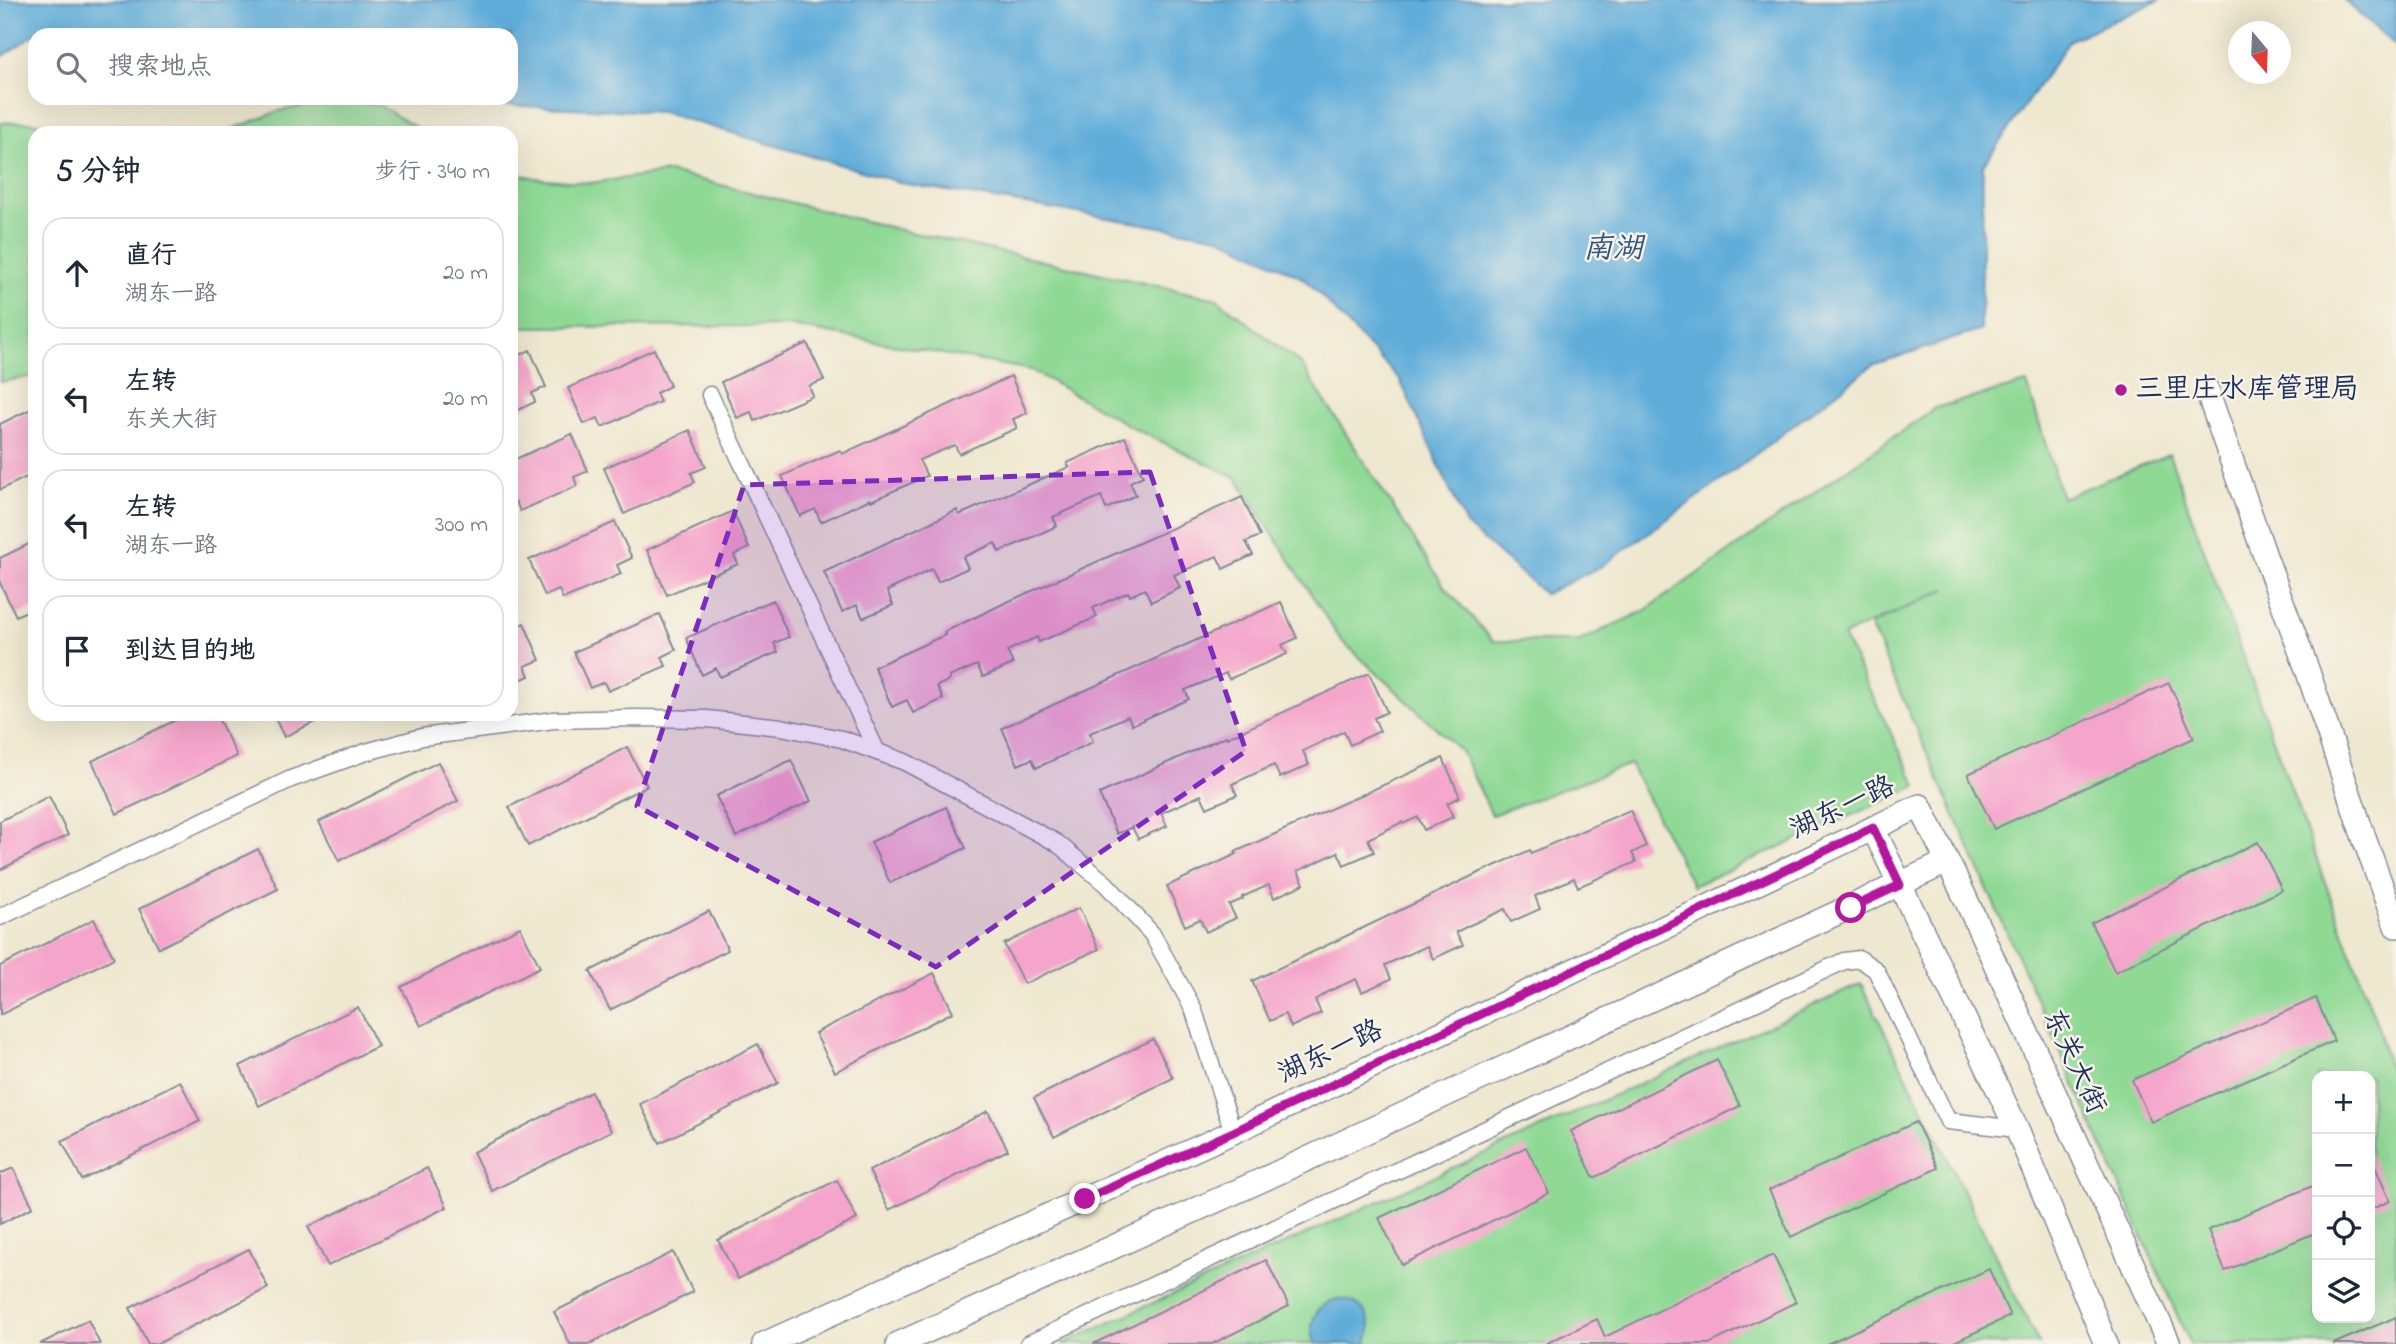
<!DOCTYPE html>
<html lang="zh">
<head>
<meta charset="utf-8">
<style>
  :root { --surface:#fff; --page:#f2f2f3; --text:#1f2937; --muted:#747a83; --line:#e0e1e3 }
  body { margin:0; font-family:"Indie Flower","LXGW WenKai TC",sans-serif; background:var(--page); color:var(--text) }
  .controls { position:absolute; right:21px; bottom:21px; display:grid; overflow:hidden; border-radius:14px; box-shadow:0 7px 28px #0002 }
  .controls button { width:63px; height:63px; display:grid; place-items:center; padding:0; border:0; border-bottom:2px solid var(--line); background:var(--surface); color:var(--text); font:35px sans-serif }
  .compass { position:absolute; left:2228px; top:21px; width:63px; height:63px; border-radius:50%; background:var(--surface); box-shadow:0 7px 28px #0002; rotate:161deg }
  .stop { position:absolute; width:21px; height:21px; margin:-16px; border:5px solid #b5179e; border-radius:50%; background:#fff }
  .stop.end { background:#b5179e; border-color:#fff; box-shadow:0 2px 7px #0008 }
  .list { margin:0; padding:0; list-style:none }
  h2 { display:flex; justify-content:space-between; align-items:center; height:91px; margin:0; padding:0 28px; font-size:30px }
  h2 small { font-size:23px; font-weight:400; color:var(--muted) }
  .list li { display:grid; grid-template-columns:46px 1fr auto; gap:21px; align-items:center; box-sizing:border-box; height:112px; margin:0 14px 14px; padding:0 14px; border:2px solid var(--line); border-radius:21px }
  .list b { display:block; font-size:26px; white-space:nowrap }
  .list p { margin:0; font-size:23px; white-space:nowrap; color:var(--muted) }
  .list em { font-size:23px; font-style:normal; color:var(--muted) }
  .icon { flex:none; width:38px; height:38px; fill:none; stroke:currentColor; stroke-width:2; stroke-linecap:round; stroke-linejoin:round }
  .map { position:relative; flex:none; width:2396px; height:1344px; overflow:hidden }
  .search { position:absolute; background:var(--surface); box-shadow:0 7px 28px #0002; left:28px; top:28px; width:490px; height:77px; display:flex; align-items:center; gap:18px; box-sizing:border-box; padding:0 24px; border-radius:21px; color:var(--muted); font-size:26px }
  .panel { position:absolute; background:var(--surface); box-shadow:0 7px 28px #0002; left:28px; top:126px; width:490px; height:595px; border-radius:21px }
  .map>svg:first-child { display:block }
  .green { fill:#8fd995; stroke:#55847a; stroke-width:2; fill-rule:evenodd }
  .water { fill:#61adda; stroke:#3e6e9c; stroke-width:2 }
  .building { fill:#f5a5cb }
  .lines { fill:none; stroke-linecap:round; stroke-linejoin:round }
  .street-casing { stroke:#858c97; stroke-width:19 }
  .secondary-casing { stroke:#858c97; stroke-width:26 }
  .street { stroke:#fff; stroke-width:16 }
  .secondary { stroke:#fff; stroke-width:23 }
  .route { stroke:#b5179e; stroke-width:9 }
  .marked { fill:#7b2cbf; fill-opacity:0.2; stroke:#7b2cbf; stroke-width:5; stroke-dasharray:14 9; stroke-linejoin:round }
  .poi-dot { fill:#b5179e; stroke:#f7f3e8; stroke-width:2.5 }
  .labels { text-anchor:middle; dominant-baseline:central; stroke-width:5; stroke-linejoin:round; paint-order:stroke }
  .poi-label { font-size:28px; fill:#1b2f5e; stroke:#f7f3e8; text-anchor:start }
  .street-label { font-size:28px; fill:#1b2f5e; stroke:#f7f3e8 }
  .water-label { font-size:30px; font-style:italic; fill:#305583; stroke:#f7f3e8 }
</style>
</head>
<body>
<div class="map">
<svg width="2396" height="1344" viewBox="0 0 2396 1344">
  <rect width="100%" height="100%" fill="#f7f3e8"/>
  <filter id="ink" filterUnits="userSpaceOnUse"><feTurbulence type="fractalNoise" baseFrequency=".0143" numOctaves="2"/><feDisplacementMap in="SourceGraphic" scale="14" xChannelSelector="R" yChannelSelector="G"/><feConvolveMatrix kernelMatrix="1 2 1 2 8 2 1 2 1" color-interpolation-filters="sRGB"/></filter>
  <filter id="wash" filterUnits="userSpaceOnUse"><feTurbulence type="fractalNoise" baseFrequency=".00686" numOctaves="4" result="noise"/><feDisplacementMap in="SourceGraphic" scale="28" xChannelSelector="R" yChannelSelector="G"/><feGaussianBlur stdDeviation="1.57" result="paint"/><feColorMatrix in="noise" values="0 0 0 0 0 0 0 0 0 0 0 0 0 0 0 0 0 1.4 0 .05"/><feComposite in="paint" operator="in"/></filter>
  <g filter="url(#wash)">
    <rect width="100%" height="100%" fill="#efe8d0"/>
    <!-- green -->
    <g class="green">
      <polygon points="335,100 379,105 425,133 223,133 279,111"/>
      <polygon points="30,122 89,133 35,133 35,376 0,382 0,123"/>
      <path d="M511,172L535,178L590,183L669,172L909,232L1217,299L1301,364L1444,586L1493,641H1580L1644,611L1935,408L2027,383L2062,498L2169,454L2380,1033L2396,1100V1344H2190L1870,625L1946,589L1843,636L1917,786L1693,886L1630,764L1492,815L1461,751L1340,639L1237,478L1137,430L1031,370L790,326L511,327ZM2317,1076H2370V1318H2317Z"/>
      <polygon points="1861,984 2039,1344 1062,1344"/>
    </g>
    <!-- water -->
    <g class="water">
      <polygon points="0,0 2160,0 2070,40 1983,166 1981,330 1873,365 1719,482 1602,566 1545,594 1466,525 1400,380 1305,279 1220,237 906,184 661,112 474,104 462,98 511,98 511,35 338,35 333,32 325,35 35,34 0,58"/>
      <polygon points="2344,0 2396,0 2396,46"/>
      <path d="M1337,1299C1363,1299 1377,1320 1366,1344H1316C1306,1323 1315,1306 1337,1299Z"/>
    </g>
    <g id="blocks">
      <!-- building -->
      <g class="building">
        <polygon points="807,343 824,380 809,386 813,396 755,421 751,412 737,418 721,382"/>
        <polygon points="654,349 670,386 656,393 660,402 602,427 598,418 584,424 568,388"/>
        <polygon points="530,350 546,387 532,393 535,402 516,411 511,399 511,359"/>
        <polygon points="1011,376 1027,413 1013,419 1017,428 959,454 955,445 919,460 927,476 871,501 870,499 821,522 815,509 800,516 782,476 840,450 842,454"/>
        <polygon points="35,407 35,473 0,490 0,424"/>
        <polygon points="690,430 706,467 691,473 695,482 624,514 604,468"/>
        <polygon points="572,434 588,471 574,477 577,486 520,511 516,502 511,505 511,461"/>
        <polygon points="1125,437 1143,476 1130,482 1136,495 1106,509 1101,496 1053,517 1057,526 1024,541 999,552 995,543 963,557 968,568 938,582 932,569 887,591 893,605 863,618 857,605 842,612 824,572 957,510 959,515 1069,467 1067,463"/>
        <polygon points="1242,497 1260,536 1246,542 1253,555 1223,569 1217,556 1174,575 1180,588 1151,602 1145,589 1130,596 1128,592 1093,608 1097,617 1039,642 1037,637 1007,651 1013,664 983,677 977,665 949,677 950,680 937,686 943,699 913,713 907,700 892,707 874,667 945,635 944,632 1005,603"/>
        <polygon points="733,511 749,548 734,555 738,564 667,595 647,550"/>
        <polygon points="615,522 632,558 617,565 621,574 563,599 559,590 545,596 529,560"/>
        <polygon points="35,541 35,607 16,616 0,583 0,558"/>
        <polygon points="773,600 789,637 774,643 778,652 720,677 716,668 702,675 686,638"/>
        <polygon points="1281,602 1297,638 1282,645 1287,654 1229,679 1226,673 1185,690 1189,699 1132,725 1128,716 1090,733 1093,742 1036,768 1032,759 1018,765 1002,728"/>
        <polygon points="660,614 676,650 662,657 666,666 608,691 604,682 590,688 574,652"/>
        <polygon points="524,623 540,660 525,666 529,676 511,684 511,629"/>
        <polygon points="1369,673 1387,712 1374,718 1380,731 1350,745 1344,731 1303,751 1309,765 1280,778 1274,765 1232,784 1237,795 1207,808 1201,795 1161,813 1167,826 1138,839 1132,827 1117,834 1099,794 1226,736 1227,738"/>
        <polygon points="2169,683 2194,738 1994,829 1968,774"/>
        <polygon points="188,714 216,714 237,756 117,814 92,761"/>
        <polygon points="273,714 331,714 284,737"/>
        <polygon points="627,747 647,786 528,846 509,807"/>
        <polygon points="1443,758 1460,797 1447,803 1453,817 1424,830 1418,817 1403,824 1402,822 1368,839 1374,852 1344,865 1338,852 1298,871 1304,884 1274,898 1269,885 1242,897 1243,899 1229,905 1236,918 1206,932 1200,919 1185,926 1167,886 1237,854 1235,852"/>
        <polygon points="791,760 811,801 736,837 716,796"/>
        <polygon points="438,762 458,801 339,861 319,822"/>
        <polygon points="49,796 68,835 0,870 0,821"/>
        <polygon points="946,807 966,848 890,883 871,842"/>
        <polygon points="1630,810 1646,846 1632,853 1636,862 1578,887 1574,878 1535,896 1540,909 1511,922 1505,909 1470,925 1456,932 1463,945 1433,959 1427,946 1398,959 1385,965 1391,979 1362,992 1356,979 1327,992 1315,1000 1321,1013 1291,1027 1285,1014 1270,1021 1252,981 1472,876 1530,850 1531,853"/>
        <polygon points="2258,842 2282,890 2115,972 2091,923"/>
        <polygon points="258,849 278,889 159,948 139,909"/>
        <polygon points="1079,908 1099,949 1024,984 1004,944"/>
        <polygon points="709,911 728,950 610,1010 590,971"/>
        <polygon points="94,919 114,958 0,1015 0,966"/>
        <polygon points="520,927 540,967 421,1026 401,987"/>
        <polygon points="934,973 953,1012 835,1072 815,1033"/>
        <polygon points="2316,998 2334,1041 2151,1122 2132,1080"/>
        <polygon points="358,1007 378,1046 259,1106 240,1066"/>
        <polygon points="1153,1039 1173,1078 1054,1137 1034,1098"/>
        <polygon points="758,1044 778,1083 660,1143 640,1104"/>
        <polygon points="1717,1060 1740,1106 1594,1178 1571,1131"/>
        <polygon points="180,1081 200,1121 82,1180 62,1141"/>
        <polygon points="591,1092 611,1131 492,1191 473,1152"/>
        <polygon points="988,1111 1008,1150 889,1210 869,1171"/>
        <polygon points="1916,1122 1938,1168 1791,1237 1769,1190"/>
        <polygon points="1526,1147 1549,1193 1402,1265 1379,1218"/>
        <polygon points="2370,1155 2390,1201 2370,1210"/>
        <polygon points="13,1168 33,1207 0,1224 0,1174"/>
        <polygon points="427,1168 447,1207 328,1266 308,1227"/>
        <polygon points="837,1180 857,1219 738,1279 718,1240"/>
        <polygon points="2317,1184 2317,1232 2225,1271 2208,1230"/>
        <polygon points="249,1249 268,1288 157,1344 148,1344 130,1308"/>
        <polygon points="673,1252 693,1292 589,1344 570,1344 554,1312"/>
        <polygon points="1773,1255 1796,1302 1709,1344 1545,1344 1597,1319 1605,1337"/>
        <polygon points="1266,1260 1289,1306 1212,1344 1093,1344"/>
        <polygon points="1989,1269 2010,1316 1950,1344 1827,1344"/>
        <polygon points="2396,1317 2396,1344 2333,1344"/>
        <polygon points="88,1320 100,1344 40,1344"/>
      </g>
    </g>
  </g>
  <g filter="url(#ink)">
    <use href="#blocks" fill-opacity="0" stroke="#858c97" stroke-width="2"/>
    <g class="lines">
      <!-- street casing -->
      <g class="street-casing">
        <g id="street">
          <polyline points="710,395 877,752"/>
          <polyline points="0,917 291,779 366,752 422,737 554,720 636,718 707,719 781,727 842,739 905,762 1057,843 1106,884 1152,934 1193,1008 1233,1132"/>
          <polyline points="1028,1344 1844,961 1860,959 1876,970 1948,1121 2017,1129"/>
        </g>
      </g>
      <!-- secondary casing -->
      <g class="secondary-casing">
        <g id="secondary">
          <polyline points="2207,390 2265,556 2307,669 2364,838 2396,926"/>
          <polyline points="1873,828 2017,1129 2106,1344"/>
          <polyline points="764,1344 1233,1132 1920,806 1962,891 2169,1344"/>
          <polyline points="898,1344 1262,1180 1947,862"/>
        </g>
      </g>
      <!-- street -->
      <use href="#street" class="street"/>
      <!-- secondary -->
      <use href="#secondary" class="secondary"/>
    </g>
  </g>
  <g class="lines" filter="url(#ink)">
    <!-- route -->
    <polyline class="route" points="1085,1199 1233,1132 1873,828 1900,885 1851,908"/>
  </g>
  <!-- marked area -->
  <path class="marked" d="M1150,472L1246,751L936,967L637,806L744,485Z"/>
  <!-- markers -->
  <circle class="poi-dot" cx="2121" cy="390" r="7"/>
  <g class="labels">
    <!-- poi labels -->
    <g class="poi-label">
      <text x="2135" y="390">三里庄水库管理局</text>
    </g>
    <!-- street labels -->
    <g class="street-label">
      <text transform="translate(1843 809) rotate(-25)">湖东一路</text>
      <text transform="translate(1331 1053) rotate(-25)">湖东一路</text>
      <text transform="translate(2073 1062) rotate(65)">东关大街</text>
    </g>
    <!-- water labels -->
    <g class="water-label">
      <text x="1613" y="250">南湖</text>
    </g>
  </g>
</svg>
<div class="controls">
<button>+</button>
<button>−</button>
<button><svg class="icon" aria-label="locate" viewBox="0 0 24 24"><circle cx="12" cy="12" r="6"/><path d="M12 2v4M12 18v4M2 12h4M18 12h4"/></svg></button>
<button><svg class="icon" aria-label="layers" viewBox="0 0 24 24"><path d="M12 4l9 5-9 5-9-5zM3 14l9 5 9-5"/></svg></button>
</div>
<svg class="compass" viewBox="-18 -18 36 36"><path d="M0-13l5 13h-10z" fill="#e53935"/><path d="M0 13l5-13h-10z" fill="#747a83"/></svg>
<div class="stop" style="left:1851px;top:908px"></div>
<div class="stop end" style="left:1085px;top:1199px"></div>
<div class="search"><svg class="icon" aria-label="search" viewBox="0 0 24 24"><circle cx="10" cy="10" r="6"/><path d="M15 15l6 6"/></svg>搜索地点</div>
<section class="panel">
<h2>5 分钟<small>步行 · 340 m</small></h2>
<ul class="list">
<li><svg class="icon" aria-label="ahead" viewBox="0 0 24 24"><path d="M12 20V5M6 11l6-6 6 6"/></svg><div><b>直行</b><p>湖东一路</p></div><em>20 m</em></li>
<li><svg class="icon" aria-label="left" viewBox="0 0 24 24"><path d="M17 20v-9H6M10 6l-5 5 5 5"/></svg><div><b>左转</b><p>东关大街</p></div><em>20 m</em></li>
<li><svg class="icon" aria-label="left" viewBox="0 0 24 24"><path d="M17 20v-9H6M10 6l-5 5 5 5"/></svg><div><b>左转</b><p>湖东一路</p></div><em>300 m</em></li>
<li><svg class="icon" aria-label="arrive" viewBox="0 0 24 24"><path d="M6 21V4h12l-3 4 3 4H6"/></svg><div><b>到达目的地</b></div></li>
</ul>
</section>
</div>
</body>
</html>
